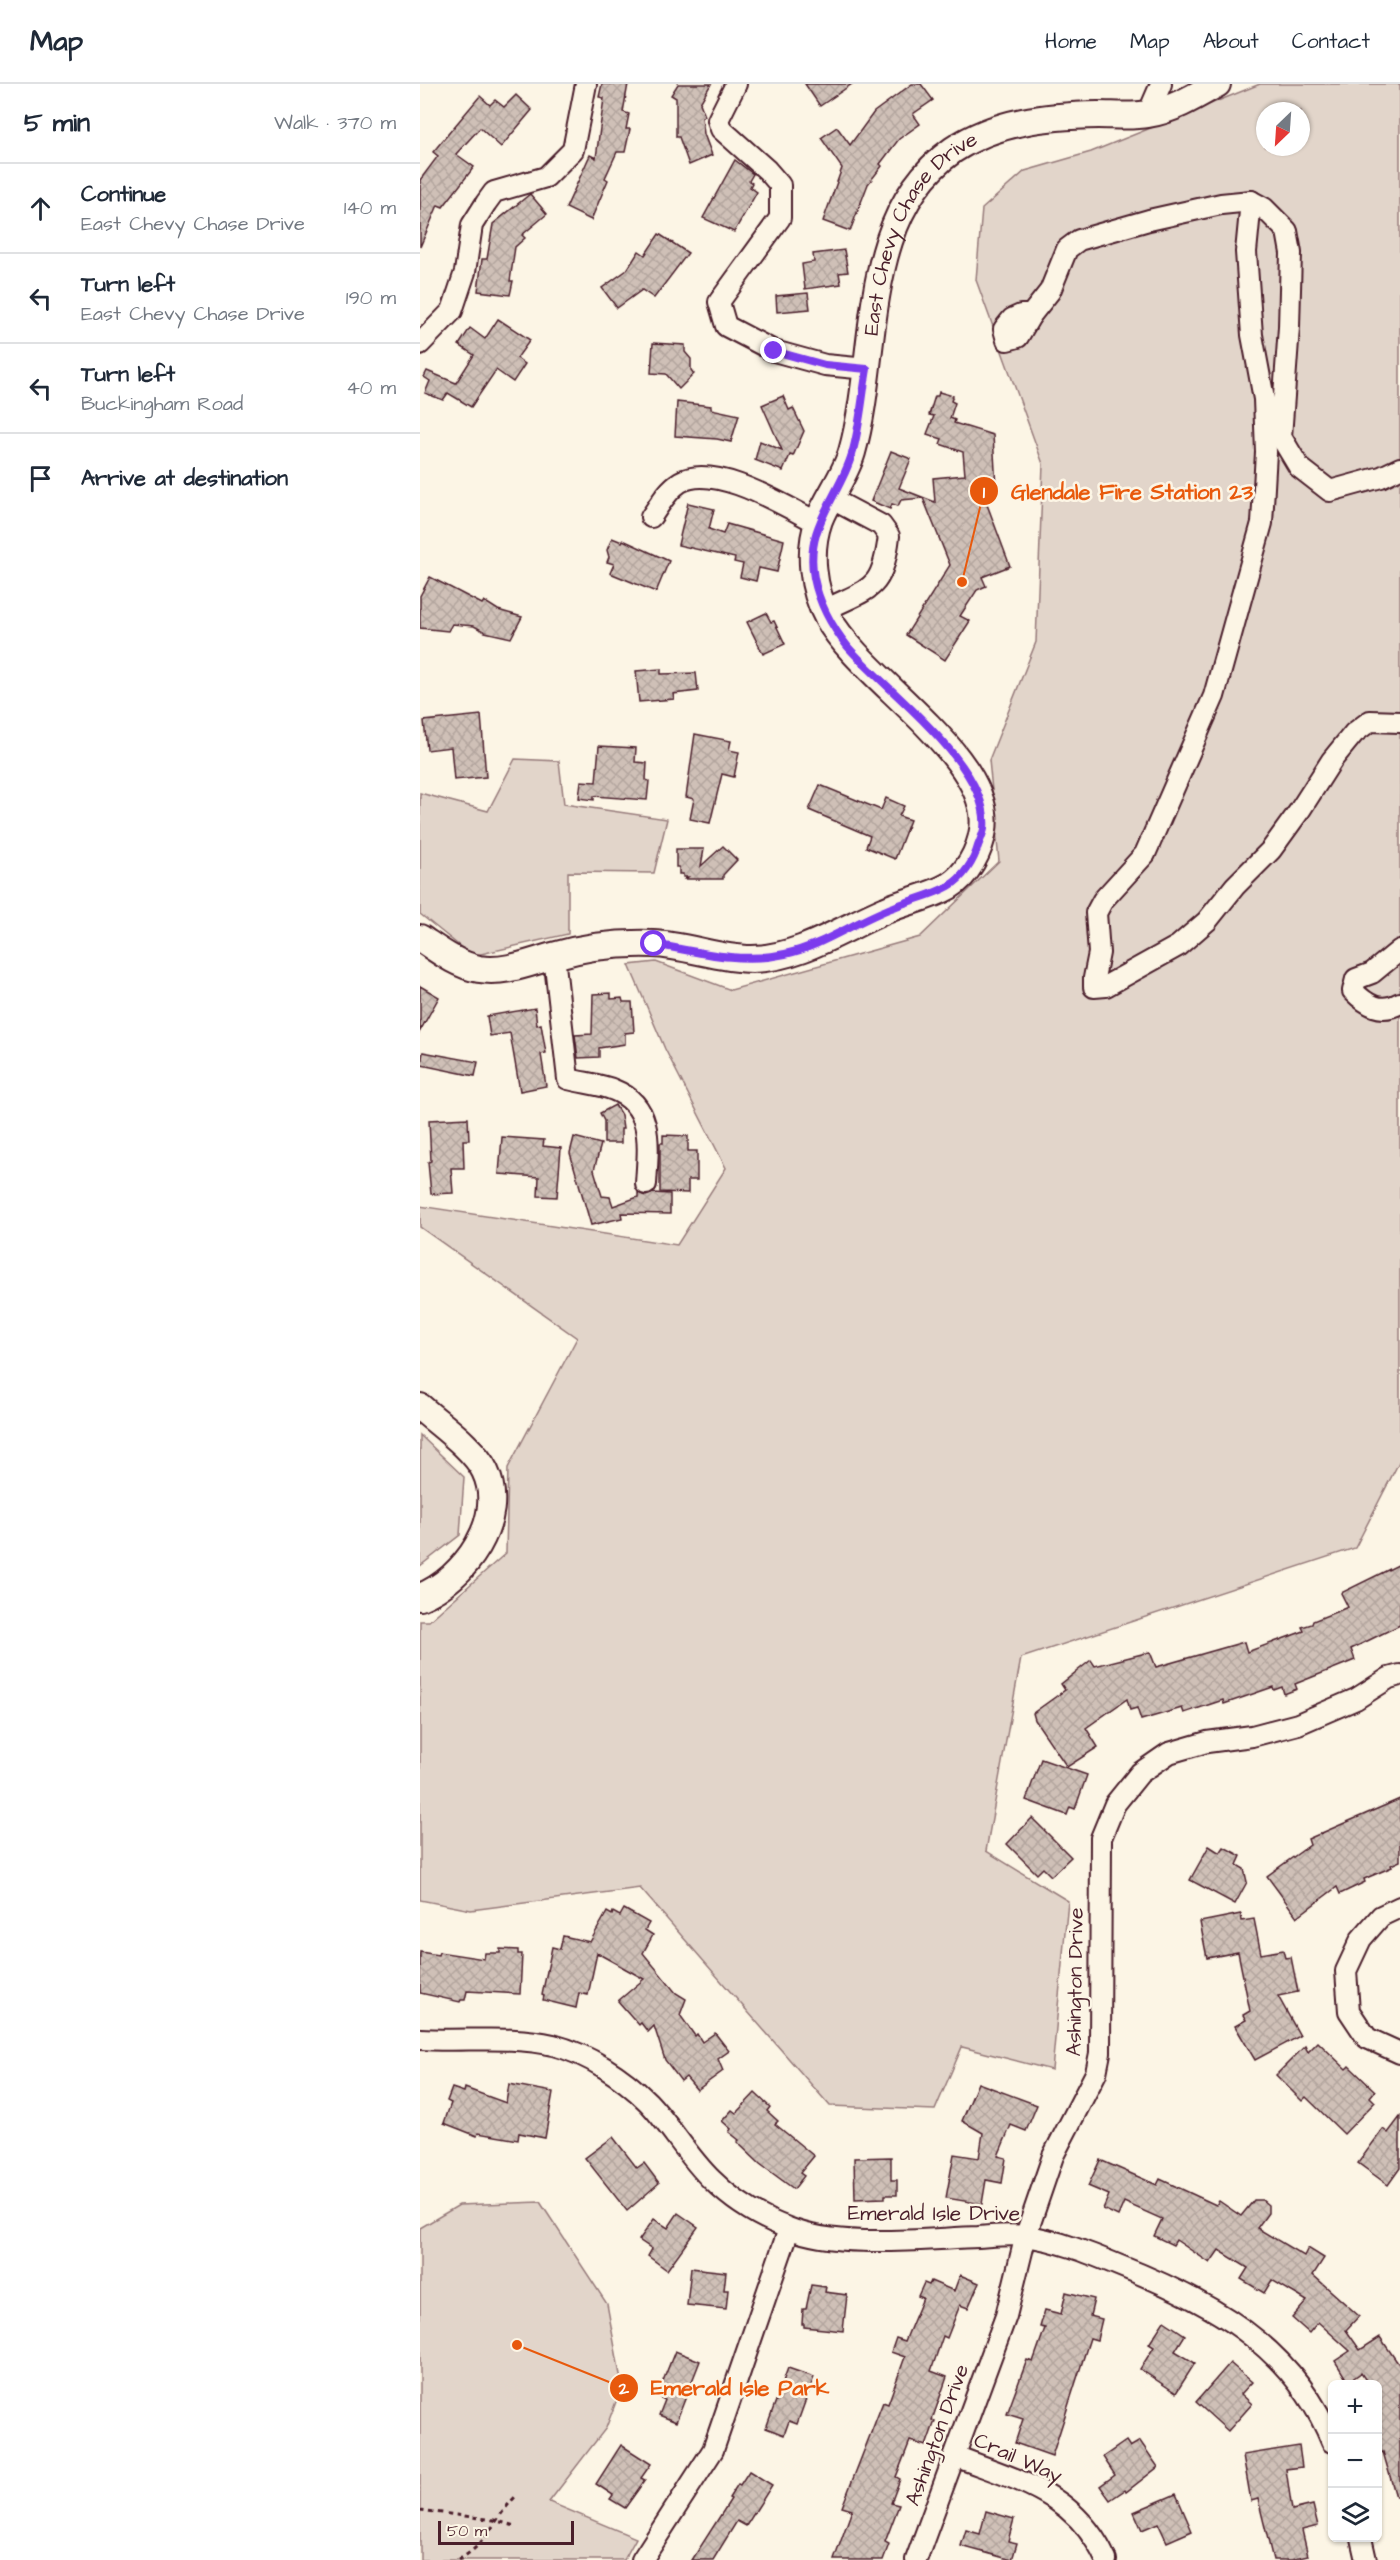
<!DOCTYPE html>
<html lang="en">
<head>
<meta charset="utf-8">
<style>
  :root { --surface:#fff; --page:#f2f2f3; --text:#1f2937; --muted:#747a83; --line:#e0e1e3 }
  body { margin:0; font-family:"Architects Daughter",sans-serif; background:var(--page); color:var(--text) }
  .controls { position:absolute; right:18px; bottom:18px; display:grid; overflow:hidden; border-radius:9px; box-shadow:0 2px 4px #0004 }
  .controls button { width:54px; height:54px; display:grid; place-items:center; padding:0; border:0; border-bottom:2px solid var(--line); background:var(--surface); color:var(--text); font:30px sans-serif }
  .compass { position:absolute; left:836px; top:18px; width:54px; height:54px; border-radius:50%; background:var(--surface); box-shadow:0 2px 4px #0004; rotate:205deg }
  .scale { position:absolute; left:18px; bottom:15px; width:136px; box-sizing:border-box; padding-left:6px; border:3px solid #4a1f2b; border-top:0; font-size:16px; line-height:21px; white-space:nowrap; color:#4a1f2b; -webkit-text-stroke:4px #fcf5e5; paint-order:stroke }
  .stop { position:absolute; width:18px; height:18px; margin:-14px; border:4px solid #7c3aed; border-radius:50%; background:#fff }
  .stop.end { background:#7c3aed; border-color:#fff; box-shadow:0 2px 6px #0008 }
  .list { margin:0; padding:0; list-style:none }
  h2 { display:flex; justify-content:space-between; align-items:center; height:78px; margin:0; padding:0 24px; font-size:26px }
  h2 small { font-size:20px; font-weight:400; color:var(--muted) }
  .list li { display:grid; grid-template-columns:39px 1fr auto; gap:18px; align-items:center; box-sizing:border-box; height:90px; padding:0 24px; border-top:2px solid var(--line) }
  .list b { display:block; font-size:22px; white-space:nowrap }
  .list p { margin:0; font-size:20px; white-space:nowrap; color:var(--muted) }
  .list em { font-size:20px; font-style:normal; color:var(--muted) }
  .icon { flex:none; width:33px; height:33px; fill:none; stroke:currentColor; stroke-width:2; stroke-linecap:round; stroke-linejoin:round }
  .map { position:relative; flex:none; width:980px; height:2476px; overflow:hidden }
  header { display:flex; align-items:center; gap:36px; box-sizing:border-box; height:84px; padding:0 30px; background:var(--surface); border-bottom:2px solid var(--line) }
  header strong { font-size:28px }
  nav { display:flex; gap:33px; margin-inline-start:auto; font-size:21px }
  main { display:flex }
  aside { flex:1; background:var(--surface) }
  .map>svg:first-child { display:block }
  .green { fill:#e2d5ca; stroke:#967a7a; stroke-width:1.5; fill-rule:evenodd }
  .building { fill:url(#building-cross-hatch); stroke:#4a1f2b; stroke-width:1.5 }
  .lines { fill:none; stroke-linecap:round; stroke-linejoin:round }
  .minor-casing { stroke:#4a1f2b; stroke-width:24 }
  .major-casing { stroke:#4a1f2b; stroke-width:30 }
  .path { stroke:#4a1f2b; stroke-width:3; stroke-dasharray:4.5 4.5; stroke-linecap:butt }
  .minor { stroke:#fcf5e5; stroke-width:20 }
  .major { stroke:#fcf5e5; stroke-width:26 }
  .route { stroke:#7c3aed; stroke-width:8 }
  .labels { text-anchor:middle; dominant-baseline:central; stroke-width:5; stroke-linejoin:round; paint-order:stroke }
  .street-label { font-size:21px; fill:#4a1f2b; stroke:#fcf5e5 }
  .leader { fill:none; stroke:#e8590c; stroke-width:2 }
  .callout-dot { fill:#e8590c; stroke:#fcf5e5; stroke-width:2 }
  .mark-label { font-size:18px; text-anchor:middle; font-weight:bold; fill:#fff }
  .callout-label { font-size:22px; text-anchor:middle; font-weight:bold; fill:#e8590c; stroke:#fcf5e5; stroke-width:5; stroke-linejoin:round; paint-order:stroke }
</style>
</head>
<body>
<header>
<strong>Map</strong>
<nav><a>Home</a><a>Map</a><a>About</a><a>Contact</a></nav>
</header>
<main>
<aside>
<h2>5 min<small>Walk · 370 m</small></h2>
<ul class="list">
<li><svg class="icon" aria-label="ahead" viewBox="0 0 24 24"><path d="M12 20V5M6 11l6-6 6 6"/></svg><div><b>Continue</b><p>East Chevy Chase Drive</p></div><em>140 m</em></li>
<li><svg class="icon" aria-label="left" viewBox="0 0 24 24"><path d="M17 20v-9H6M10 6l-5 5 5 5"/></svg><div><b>Turn left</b><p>East Chevy Chase Drive</p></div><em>190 m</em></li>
<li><svg class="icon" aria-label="left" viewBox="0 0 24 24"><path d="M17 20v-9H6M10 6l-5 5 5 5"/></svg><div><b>Turn left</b><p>Buckingham Road</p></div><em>40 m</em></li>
<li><svg class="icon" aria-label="arrive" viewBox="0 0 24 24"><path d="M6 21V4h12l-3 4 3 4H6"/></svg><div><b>Arrive at destination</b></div></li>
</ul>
</aside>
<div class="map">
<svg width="980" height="2476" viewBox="0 0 980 2476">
  <defs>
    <pattern id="building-cross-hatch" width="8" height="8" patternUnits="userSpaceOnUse" patternTransform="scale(1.5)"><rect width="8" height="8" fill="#cfc0b7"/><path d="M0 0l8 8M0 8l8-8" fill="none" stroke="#b3a59e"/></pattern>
  </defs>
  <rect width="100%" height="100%" fill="#fcf5e5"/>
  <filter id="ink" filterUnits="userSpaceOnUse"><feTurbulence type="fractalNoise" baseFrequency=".0167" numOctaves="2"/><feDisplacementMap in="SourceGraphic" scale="12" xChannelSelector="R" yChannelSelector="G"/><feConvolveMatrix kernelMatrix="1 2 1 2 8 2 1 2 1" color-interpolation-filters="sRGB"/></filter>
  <g filter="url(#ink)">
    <!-- green -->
    <g class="green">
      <path d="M840,0H980V1376L935,1464L601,1574L566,1767L648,1817L632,1986L542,1963L515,2026L410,2022L220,1804L51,1826L0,1816V1537H9L86,1469L88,1384L157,1254L0,1143V1122L257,1161L306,1084L245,965L209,881L236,878L311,906L500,853L579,777L569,676L616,558L623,380L556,196L562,125L605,87L671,68ZM845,27H881V63H845Z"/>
      <polygon points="95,675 139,677 144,720 247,735 234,789 148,788 148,850 52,872 0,830 0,709 68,727"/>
      <polygon points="0,1351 44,1393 40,1451 0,1482"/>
      <polygon points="120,2118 187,2220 202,2302 186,2344 129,2418 216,2454 204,2476 0,2476 0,2144 39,2121"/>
    </g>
    <!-- building -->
    <g class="building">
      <polygon points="182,0 208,0 203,28 209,30 206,45 210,45 205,68 197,68 185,94 188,96 171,136 146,124 170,71 176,74 184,14 179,13"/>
      <polygon points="258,0 291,0 280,19 285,32 282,33 284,50 292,71 269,81 259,53 256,53 256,14 251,11"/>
      <polygon points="385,0 432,0 400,22"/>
      <polygon points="492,0 501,0 513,16 493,30 500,40 479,55 460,80 462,82 448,100 430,147 403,137 422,84 401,54 417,43 430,61 454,28"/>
      <polygon points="96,11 112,26 81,63 60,44 36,70 54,83 23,123 18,121 0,163 0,96 18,72 13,68 60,12 70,21 75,16 84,23"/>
      <polygon points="315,76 333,90 329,97 332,99 330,103 337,108 314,148 283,134"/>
      <polygon points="110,110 127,130 102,151 105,154 95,163 90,197 93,197 90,211 58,207 62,175 67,175 73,140"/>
      <polygon points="239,150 268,169 234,214 222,206 197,224 182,204 207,186 219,167 225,171"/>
      <polygon points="424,166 428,188 419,189 421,200 385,205 382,180 394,178 393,170"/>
      <polygon points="388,209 390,225 357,228 356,212"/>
      <polygon points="78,235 110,256 97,274 105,280 93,298 76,286 51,323 28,309 23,316 5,309 10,297 4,293 7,287 36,299 54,271 39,261 50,244 65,255"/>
      <polygon points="233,259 265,261 265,268 271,275 271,286 274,290 259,305 246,290 231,289"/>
      <polygon points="519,308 533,312 531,317 535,319 530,334 535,336 534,339 573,351 576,404 562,407 590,482 562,493 566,502 557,506 540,532 550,537 525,576 486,551 530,481 503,414 481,416 478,422 472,420 470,425 451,417 471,367 491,375 479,404 515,418 513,394 545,391 543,368 520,360 522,355 507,350 514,332 509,331 515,312 518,312"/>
      <polygon points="363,312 369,326 373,324 384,347 373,372 370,371 363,387 335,376 340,357 362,366 342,321"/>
      <polygon points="257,318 291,322 291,325 319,331 311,358 297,355 255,352"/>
      <polygon points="268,419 294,425 289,445 303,450 307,440 364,456 357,488 339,484 336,497 320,493 323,480 314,478 315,474 258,461"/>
      <polygon points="192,454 202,458 203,456 249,477 236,508 190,489 194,480 187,478 189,473 187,466"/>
      <polygon points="10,493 62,520 64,517 78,526 102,533 91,554 65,548 54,542 32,540 28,547 0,544 0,512"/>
      <polygon points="346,529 351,538 354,537 365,560 343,570 327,538"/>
      <polygon points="241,585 241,590 276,589 278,607 253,610 254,615 219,618 216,587"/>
      <polygon points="61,631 66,693 34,696 31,663 7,666 4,637"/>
      <polygon points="275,650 311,657 309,666 319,668 314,693 302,690 290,739 270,735 274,715 266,713"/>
      <polygon points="179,662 216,664 215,678 227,679 226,696 229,697 227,716 174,712 174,716 159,714 161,697 176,698"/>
      <polygon points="400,701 461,726 466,714 484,722 479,732 490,736 475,775 446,763 450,752 389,726"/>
      <polygon points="303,762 317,776 303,791 303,795 265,795 268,793 263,793 263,790 259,790 259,783 256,783 256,765 284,765 281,782"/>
      <polygon points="0,902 19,913 0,947"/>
      <polygon points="191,909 191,915 202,914 203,918 212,918 214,948 205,949 205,960 179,964 179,973 158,974 155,951 172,950 173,910"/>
      <polygon points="115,924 117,941 121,940 126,969 121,970 126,1002 100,1007 90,949 70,952 67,932"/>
      <polygon points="3,968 58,978 55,992 1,981"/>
      <polygon points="195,1021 201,1031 203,1045 201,1045 201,1059 184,1059 184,1037 180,1029"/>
      <polygon points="48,1034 49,1056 43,1056 44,1084 31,1084 33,1109 11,1110 8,1078 11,1077 9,1036"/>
      <polygon points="243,1051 268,1052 268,1067 277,1067 277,1096 268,1096 268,1109 240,1108 240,1059 243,1059"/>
      <polygon points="82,1053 124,1056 123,1062 141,1064 137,1113 118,1112 119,1093 79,1090"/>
      <polygon points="154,1053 181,1060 174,1086 182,1112 190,1113 193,1122 218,1113 218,1109 226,1112 233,1109 250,1110 250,1130 201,1129 202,1134 171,1141 150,1069"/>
      <polygon points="980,1480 980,1541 931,1565 935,1576 875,1600 877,1605 864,1610 862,1603 854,1606 853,1603 804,1620 803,1616 764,1629 762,1624 721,1636 717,1624 710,1626 707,1615 666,1644 678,1663 647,1683 615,1636 613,1629 645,1606 641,1600 671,1576 675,1582 730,1568 736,1583 824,1558 827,1568 884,1547 882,1543 892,1540 893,1537 928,1523 921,1509"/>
      <polygon points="621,1675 667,1691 655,1725 650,1723 647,1731 606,1716"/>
      <polygon points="980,1715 980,1777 971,1781 972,1783 944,1795 945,1798 920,1810 917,1803 877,1833 847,1792 890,1761 888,1755"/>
      <polygon points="612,1734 651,1773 631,1792 623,1784 617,1790 587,1760"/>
      <polygon points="789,1762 800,1769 804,1763 821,1772 817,1781 824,1785 827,1798 815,1820 770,1796"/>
      <polygon points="204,1825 229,1839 225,1846 233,1851 223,1869 256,1909 266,1915 260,1931 275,1952 277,1950 282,1958 295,1949 309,1967 298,1975 303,1987 277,2006 266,1993 261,1997 245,1976 234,1942 228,1948 221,1939 219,1941 198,1917 224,1895 177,1869 168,1911 159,1909 156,1924 123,1916 124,1912 122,1911 132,1863 140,1865 143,1852 170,1858 187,1828 192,1831 193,1828 200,1832"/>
      <polygon points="821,1830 822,1837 834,1835 841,1870 863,1866 865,1874 871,1873 878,1908 858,1912 880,1952 835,1976 815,1942 826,1936 823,1931 830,1927 818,1868 787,1874 780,1838"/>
      <polygon points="80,1865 98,1866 98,1870 102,1870 100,1910 47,1907 45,1916 41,1916 40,1918 0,1909 0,1868 18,1871 19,1868 64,1875 65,1869 80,1869"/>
      <polygon points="898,1958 926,1985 929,1982 955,2007 950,2013 955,2018 924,2050 886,2013 882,2017 856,1991 885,1962 888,1968"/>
      <polygon points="558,1999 617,2021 606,2047 591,2041 578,2072 586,2074 582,2099 566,2096 562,2120 526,2114 534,2070 559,2074 563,2049 542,2037"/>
      <polygon points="89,2000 133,2008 125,2054 99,2049 98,2056 58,2049 57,2052 24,2039 31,2019 27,2017 32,2004 44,2008 45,2004 86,2019"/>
      <polygon points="335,2009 350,2023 347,2027 358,2037 355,2040 394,2072 380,2089 384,2092 374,2105 340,2080 317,2058 319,2056 309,2048 311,2045 302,2037 312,2026 316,2029"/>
      <polygon points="980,2033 980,2084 968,2101 938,2079 963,2045 968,2049"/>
      <polygon points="193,2053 217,2084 224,2079 239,2099 207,2127 165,2074"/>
      <polygon points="471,2073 471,2096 477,2096 477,2111 465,2111 465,2114 435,2115 434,2074"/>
      <polygon points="680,2076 737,2101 740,2095 796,2121 799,2117 821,2132 834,2116 842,2116 848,2121 848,2129 837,2144 884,2172 888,2164 904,2174 893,2191 939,2232 926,2246 940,2266 960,2253 980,2282 980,2412 976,2413 963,2368 957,2370 957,2301 949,2301 941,2289 928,2298 915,2277 930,2267 898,2238 889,2249 872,2234 887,2217 852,2196 844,2209 821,2195 828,2184 799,2166 790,2179 756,2156 753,2161 734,2152 742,2135 704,2118 698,2132 683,2125 689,2111 668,2102"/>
      <polygon points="258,2129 278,2143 247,2186 228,2172 232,2165 219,2156 234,2135 248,2144"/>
      <polygon points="271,2184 306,2188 304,2206 308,2206 306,2225 267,2221"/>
      <polygon points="540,2191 559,2199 548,2224 540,2221 527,2254 523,2252 511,2287 527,2293 512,2336 515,2337 506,2362 490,2357 476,2393 480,2395 471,2419 479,2421 465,2458 469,2460 463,2476 414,2476 432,2426 422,2423 463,2318 468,2320 485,2273 471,2268 476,2254 485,2257 503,2214 498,2212 504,2199 509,2201 511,2197 534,2207"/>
      <polygon points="391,2201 406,2203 405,2208 427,2211 423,2247 384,2243 384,2240 382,2240 383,2225 386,2225"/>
      <polygon points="646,2208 674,2215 670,2232 682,2235 677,2256 670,2254 632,2372 595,2359 603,2335 587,2330 607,2276 613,2278 625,2244 620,2243 625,2226 641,2230"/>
      <polygon points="744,2237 765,2251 755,2267 775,2279 756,2309 720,2285 734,2263 729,2260"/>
      <polygon points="255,2267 280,2277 256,2338 239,2331 245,2316 237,2312"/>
      <polygon points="810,2279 832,2298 821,2310 832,2320 808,2347 776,2318"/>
      <polygon points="368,2284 394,2293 377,2340 369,2337 364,2351 346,2344"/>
      <polygon points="706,2357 710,2363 720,2357 738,2383 706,2408 705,2406 690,2416 680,2402 695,2391 683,2373"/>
      <polygon points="201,2361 231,2380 221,2394 225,2396 205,2424 190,2415 193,2411 176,2400"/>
      <polygon points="879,2362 882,2383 866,2385 872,2426 893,2421 898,2442 882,2446 888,2472 871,2476 853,2476 838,2415 831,2417 823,2371"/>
      <polygon points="329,2387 352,2401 326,2442 317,2437 293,2476 272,2476 311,2415 309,2414 318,2400 320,2401"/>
      <polygon points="756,2410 772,2447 747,2458 738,2439 722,2446 714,2428"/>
      <polygon points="566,2427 594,2435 588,2457 597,2459 592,2476 541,2462 546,2446 560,2450"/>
    </g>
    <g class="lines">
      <!-- minor casing -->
      <g class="minor-casing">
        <g id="minor">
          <polyline points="316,0 298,36 301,45 347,86 360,101 360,134 299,218 306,242 354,267 405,281 447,285"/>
          <polyline points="728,30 741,0"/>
          <polyline points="831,117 826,168 832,251 844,315 846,368 842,439 794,612 725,770 683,816 676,829 679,869 674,894 674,903 686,902 758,862 787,837 815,802 851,766 880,726 912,676 934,649 950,637 980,638"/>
          <polygon points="601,231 611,231 598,253 587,256 584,245 592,235"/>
          <polyline points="611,231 630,207 647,165 659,156 729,136 801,120 831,117 844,124 867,147 871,169 869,243 861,353 879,383 910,407 961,393 980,384"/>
          <polyline points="0,260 32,227 45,188 52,141 66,119 74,108 126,93 153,66 166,0"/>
          <path d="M231,433C239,422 247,406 260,398C295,378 366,423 398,439"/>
          <path d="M405,526C451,503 462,508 469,452L461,441L410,414"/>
          <path d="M980,866L952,889L936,895L933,907C947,921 961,930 980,919"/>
          <path d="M134,872L148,995C163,999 180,1000 194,1006C235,1022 228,1064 226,1100"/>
          <polyline points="980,1823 961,1832 941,1855 926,1887 929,1927 947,1954 980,1969"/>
          <path d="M0,1955C43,1958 90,1951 133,1961C168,1970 203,1993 228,2018C251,2042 268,2073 292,2096C313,2117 341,2134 368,2144C420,2165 502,2155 558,2153C574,2152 591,2150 606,2152C637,2156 669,2169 698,2181C789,2217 873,2261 912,2358"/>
          <path d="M535,2372C598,2397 655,2408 686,2476"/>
          <polyline points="941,2454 946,2476"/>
          <polyline points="222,2476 293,2366 369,2145"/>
          <polyline points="496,2476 586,2232 606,2151 633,2072 676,1989 680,1969 681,1754 695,1720 720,1689 749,1669 787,1658 832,1652 878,1640 936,1615 969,1594 980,1591"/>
        </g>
      </g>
      <!-- major casing -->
      <g class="major-casing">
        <g id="major">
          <path id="s1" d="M0,854C18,866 37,881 59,885C85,889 108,879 133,872C164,863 201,859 233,860C266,861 298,875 332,875C380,874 423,844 466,826C486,817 510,813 529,802C547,791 560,767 563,746C574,673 441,595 408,534C392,505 388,467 399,436C408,413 425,392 432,368C460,269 438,133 533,66C576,37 627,32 678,31C694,31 712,33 728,30C753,26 776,12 797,0"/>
          <path d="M0,1323C19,1340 54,1364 65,1387C88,1435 44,1496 0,1513"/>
        </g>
      </g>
      <!-- path -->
      <g class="path">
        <polyline points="0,2426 74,2436 95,2442"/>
        <path d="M38,2476C69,2459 72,2437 95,2413"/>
      </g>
      <!-- minor -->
      <use href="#minor" class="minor"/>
      <!-- major -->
      <use href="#major" class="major"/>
    </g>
  </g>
  <g class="lines" filter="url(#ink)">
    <!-- route -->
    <path class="route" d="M234,860C278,868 321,880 365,870C403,862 437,836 474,823C491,816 513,811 529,802C543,794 554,777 558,762C560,757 563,750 564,745C571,682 466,607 428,563C412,543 399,519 394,494C384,442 419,414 432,370C440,343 442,313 447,285L405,281L354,267"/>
  </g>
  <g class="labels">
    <!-- street labels -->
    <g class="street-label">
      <text stroke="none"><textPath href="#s1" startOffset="1305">East Chevy Chase Drive</textPath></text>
      <text transform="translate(655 1898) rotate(-89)">Ashington Drive</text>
      <text x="514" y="2129">Emerald Isle Drive</text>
      <text transform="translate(517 2351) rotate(-70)">Ashington Drive</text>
      <text transform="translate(598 2374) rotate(24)">Crail Way</text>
    </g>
  </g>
  <!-- callouts -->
  <path class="leader" d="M542 498L564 407M97 2261L204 2304"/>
  <g class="callout-dot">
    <circle cx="542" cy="498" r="6"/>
    <circle cx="97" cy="2261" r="6"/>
    <circle cx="564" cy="407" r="15"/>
    <circle cx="204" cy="2304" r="15"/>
  </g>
  <g class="mark-label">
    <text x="564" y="414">1</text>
    <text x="204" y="2310">2</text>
  </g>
  <g class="callout-label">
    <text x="712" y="415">Glendale Fire Station 23</text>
    <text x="320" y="2311">Emerald Isle Park</text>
  </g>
</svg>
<div class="controls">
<button>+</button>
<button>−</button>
<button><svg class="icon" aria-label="layers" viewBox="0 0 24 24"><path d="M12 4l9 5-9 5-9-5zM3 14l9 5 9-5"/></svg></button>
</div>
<svg class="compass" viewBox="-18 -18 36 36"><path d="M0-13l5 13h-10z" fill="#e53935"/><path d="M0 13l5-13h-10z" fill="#747a83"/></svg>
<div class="scale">50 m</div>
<div class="stop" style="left:234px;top:860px"></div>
<div class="stop end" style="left:354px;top:267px"></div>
</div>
</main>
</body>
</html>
